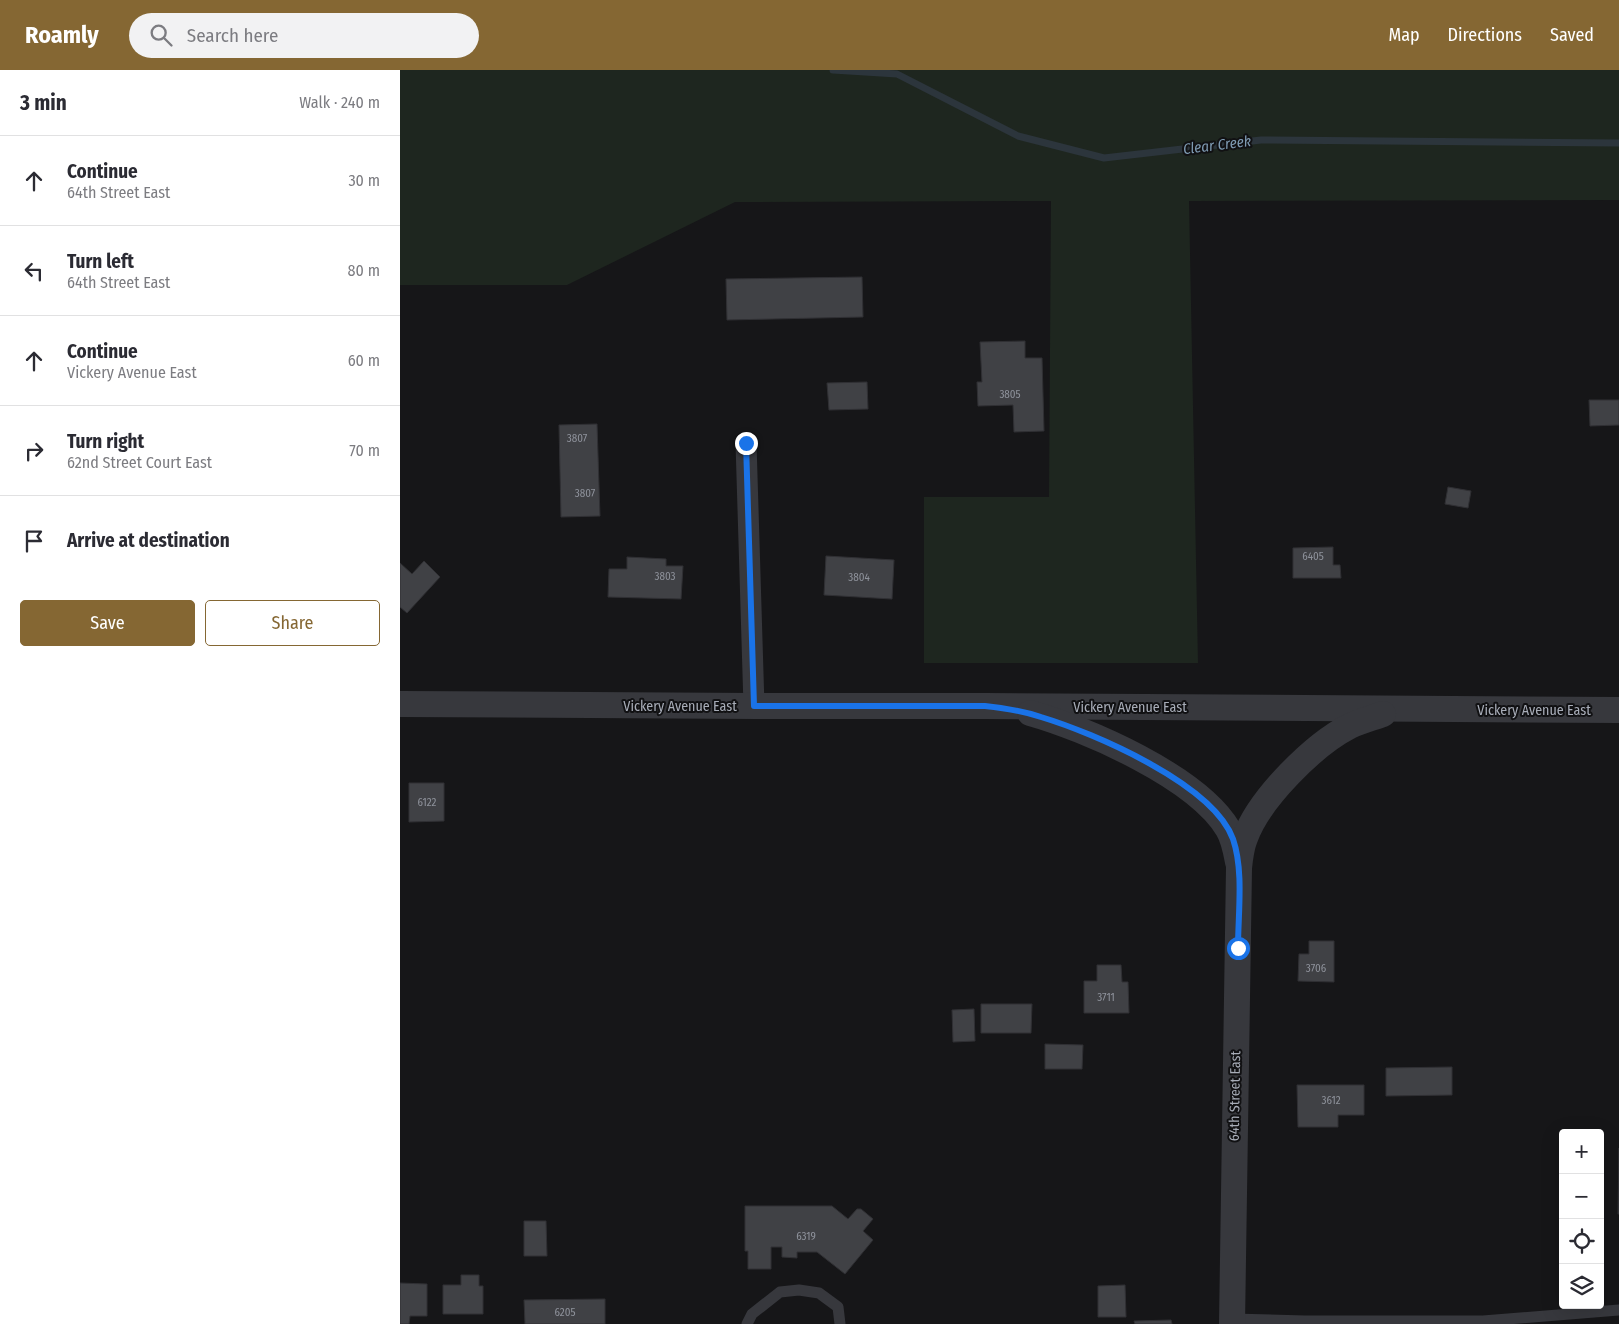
<!DOCTYPE html>
<html lang="en">
<head>
<meta charset="utf-8">
<style>
  :root { --surface:#fff; --page:#f2f2f3; --text:#2b2b33; --muted:#7c7c81; --line:#e1e1e2; --accent:#856733 }
  body { margin:0; font-family:"Fira Sans Condensed",sans-serif; background:var(--page); color:var(--text) }
  .controls { position:absolute; right:15px; bottom:15px; display:grid; overflow:hidden; border-radius:5px; box-shadow:0 5px 20px #0002 }
  .controls button { width:45px; height:45px; display:grid; place-items:center; padding:0; border:0; border-bottom:1px solid var(--line); background:var(--surface); color:var(--text); font:25px sans-serif }
  .stop { position:absolute; width:15px; height:15px; margin:-11px; border:4px solid #1a73e8; border-radius:50%; background:#fff }
  .stop.end { background:#1a73e8; border-color:#fff; box-shadow:0 1px 5px #0008 }
  .list { margin:0; padding:0; list-style:none }
  h2 { display:flex; justify-content:space-between; align-items:center; height:65px; margin:0; padding:0 20px; font-size:21px }
  h2 small { font-size:16px; font-weight:400; color:var(--muted) }
  .list li { display:grid; grid-template-columns:32px 1fr auto; gap:15px; align-items:center; box-sizing:border-box; height:90px; padding:0 20px; border-top:1px solid var(--line) }
  .list b { display:block; font-size:19px; white-space:nowrap }
  .list p { margin:0; font-size:16px; white-space:nowrap; color:var(--muted) }
  .list em { font-size:16px; font-style:normal; color:var(--muted) }
  .actions { display:flex; gap:10px; padding:15px 20px }
  .actions a { flex:1; padding:11px 0; border:1px solid var(--accent); border-radius:5px; text-align:center; font-size:18px; color:var(--accent) }
  .actions .main { background:var(--accent); color:#fff }
  .icon { flex:none; width:28px; height:28px; fill:none; stroke:currentColor; stroke-width:2; stroke-linecap:round; stroke-linejoin:round }
  .map { position:relative; flex:none; width:1219px; height:1254px; overflow:hidden }
  header { display:flex; align-items:center; gap:30px; box-sizing:border-box; height:70px; padding:0 25px; background:var(--accent); color:#fff }
  header strong { font-size:24px }
  nav { display:flex; gap:28px; margin-inline-start:auto; font-size:18px }
  .search { width:350px; height:45px; background:var(--page); display:flex; align-items:center; gap:12px; box-sizing:border-box; padding:0 18px; border-radius:28px; color:var(--muted); font-size:19px }
  main { display:flex }
  aside { flex:1; background:var(--surface) }
  .map>svg:first-child { display:block }
  .green { fill:#1e261f }
  .lines { fill:none; stroke-linecap:round; stroke-linejoin:round }
  .stream { stroke:#2c353c; stroke-width:7 }
  .building { fill:#404145; stroke:#303034 }
  .service { stroke:#37383d; stroke-width:11 }
  .minor { stroke:#37383d; stroke-width:21 }
  .tertiary { stroke:#37383d; stroke-width:26 }
  .route { stroke:#1a73e8; stroke-width:6 }
  .labels { text-anchor:middle; dominant-baseline:central; stroke-width:4; stroke-linejoin:round; paint-order:stroke }
  .number-label { font-size:11px; fill:#8e929b }
  .street-label { font-size:14px; fill:#a8adb8; stroke:#111113 }
  .water-label { font-size:15px; font-style:italic; fill:#7f9bb3; stroke:#111113 }
</style>
</head>
<body>
<header>
<strong>Roamly</strong>
<div class="search"><svg class="icon" aria-label="search" viewBox="0 0 24 24"><circle cx="10" cy="10" r="6"/><path d="M15 15l6 6"/></svg>Search here</div>
<nav><a>Map</a><a>Directions</a><a>Saved</a></nav>
</header>
<main>
<aside>
<h2>3 min<small>Walk · 240 m</small></h2>
<ul class="list">
<li><svg class="icon" aria-label="ahead" viewBox="0 0 24 24"><path d="M12 20V5M6 11l6-6 6 6"/></svg><div><b>Continue</b><p>64th Street East</p></div><em>30 m</em></li>
<li><svg class="icon" aria-label="left" viewBox="0 0 24 24"><path d="M17 20v-9H6M10 6l-5 5 5 5"/></svg><div><b>Turn left</b><p>64th Street East</p></div><em>80 m</em></li>
<li><svg class="icon" aria-label="ahead" viewBox="0 0 24 24"><path d="M12 20V5M6 11l6-6 6 6"/></svg><div><b>Continue</b><p>Vickery Avenue East</p></div><em>60 m</em></li>
<li><svg class="icon" aria-label="right" viewBox="0 0 24 24"><path d="M7 20v-9h11M14 6l5 5-5 5"/></svg><div><b>Turn right</b><p>62nd Street Court East</p></div><em>70 m</em></li>
<li><svg class="icon" aria-label="arrive" viewBox="0 0 24 24"><path d="M6 21V4h12l-3 4 3 4H6"/></svg><div><b>Arrive at destination</b></div></li>
</ul>
<div class="actions"><a class="main">Save</a><a>Share</a></div>
</aside>
<div class="map">
<svg width="1219" height="1254" viewBox="0 0 1219 1254">
  <rect width="100%" height="100%" fill="#161618"/>
  <!-- green -->
  <polygon class="green" points="0,0 1219,0 1219,130 789,131 798,593 524,593 524,427 649,427 651,131 335,132 167,215 0,215"/>
  <g class="lines">
    <!-- stream -->
    <polyline class="stream" points="433,0 497,4 618,66 704,88 861,70 1219,73"/>
  </g>
  <!-- building -->
  <g class="building">
    <polygon points="462,207 463,247 327,250 326,209"/>
    <polygon points="625,271 625,288 642,288 644,361 614,362 613,335 578,336 577,312 582,312 580,272"/>
    <polygon points="467,312 468,339 429,340 427,313"/>
    <polygon points="1189,330 1219,330 1219,355 1190,356"/>
    <polygon points="197,354 200,446 161,447 159,355"/>
    <polygon points="1048,417 1071,421 1068,438 1045,434"/>
    <polygon points="933,477 933,495 940,495 941,508 893,508 893,478"/>
    <polygon points="426,486 494,490 492,529 424,525"/>
    <polygon points="227,487 266,489 266,496 283,496 281,529 208,527 209,499 227,499"/>
    <polygon points="24,491 40,507 7,543 0,537 0,493 12,504"/>
    <polygon points="9,713 44,713 44,751 9,752"/>
    <polygon points="909,871 934,871 934,912 898,911 899,884 909,884"/>
    <polygon points="697,895 721,895 722,912 728,912 729,943 684,943 684,911 697,911"/>
    <polygon points="581,934 632,934 631,963 581,963"/>
    <polygon points="574,939 575,971 553,972 552,940"/>
    <polygon points="645,974 683,975 682,999 645,999"/>
    <polygon points="1052,997 1052,1025 986,1026 986,998"/>
    <polygon points="897,1015 964,1015 964,1045 938,1045 938,1057 898,1057"/>
    <polygon points="1219,1078 1219,1144 1218,1144"/>
    <polygon points="345,1136 432,1136 448,1149 457,1139 461,1139 473,1149 463,1161 473,1170 445,1204 417,1182 397,1182 397,1188 382,1187 382,1177 371,1177 371,1199 348,1199 348,1181 345,1181"/>
    <polygon points="124,1151 146,1151 147,1186 124,1186"/>
    <polygon points="61,1205 79,1205 79,1216 83,1216 83,1244 43,1244 43,1215 61,1215"/>
    <polygon points="0,1213 27,1214 27,1246 10,1246 9,1254 0,1254"/>
    <polygon points="725,1215 726,1247 698,1247 698,1216"/>
    <polygon points="205,1229 205,1254 125,1254 124,1230"/>
    <polygon points="771,1250 772,1254 735,1254 734,1251"/>
  </g>
  <g class="lines">
    <!-- service -->
    <g class="service">
      <polyline points="832,1249 905,1251 1083,1251 1219,1240"/>
      <polyline points="347,1254 352,1244 380,1222 399,1220 419,1223 438,1237 440,1254"/>
    </g>
    <!-- minor -->
    <polyline class="minor" points="346,373 354,636"/>
    <!-- tertiary -->
    <g class="tertiary">
      <polyline points="0,634 354,636 585,636 1219,640"/>
      <path d="M630,643C687,659 797,707 828,759C834,769 836,781 838,792"/>
      <path d="M832,1254L839,798C840,788 841,778 845,768C859,729 913,675 950,656C961,651 972,648 983,644"/>
    </g>
  </g>
  <g class="lines">
    <!-- route -->
    <path class="route" d="M346,373L354,636H585C604,638 623,641 641,647C694,663 813,714 833,769C844,801 838,844 838,878"/>
  </g>
  <g class="labels">
    <!-- number labels -->
    <g class="number-label">
      <text x="610" y="324">3805</text>
      <text x="177" y="368">3807</text>
      <text x="185" y="423">3807</text>
      <text x="913" y="486">6405</text>
      <text x="265" y="506">3803</text>
      <text x="459" y="507">3804</text>
      <text x="27" y="732">6122</text>
      <text x="916" y="898">3706</text>
      <text x="706" y="927">3711</text>
      <text x="931" y="1030">3612</text>
      <text x="406" y="1166">6319</text>
      <text x="165" y="1242">6205</text>
    </g>
    <!-- street labels -->
    <g class="street-label">
      <text x="280" y="636">Vickery Avenue East</text>
      <text x="730" y="637">Vickery Avenue East</text>
      <text x="1134" y="640">Vickery Avenue East</text>
      <text transform="translate(835 1026) rotate(-89)">64th Street East</text>
    </g>
    <!-- water labels -->
    <g class="water-label">
      <text transform="translate(817 75) rotate(-7)">Clear Creek</text>
    </g>
  </g>
</svg>
<div class="controls">
<button>+</button>
<button>−</button>
<button><svg class="icon" aria-label="locate" viewBox="0 0 24 24"><circle cx="12" cy="12" r="6"/><path d="M12 2v4M12 18v4M2 12h4M18 12h4"/></svg></button>
<button><svg class="icon" aria-label="layers" viewBox="0 0 24 24"><path d="M12 4l9 5-9 5-9-5zM3 14l9 5 9-5"/></svg></button>
</div>
<div class="stop" style="left:838px;top:878px"></div>
<div class="stop end" style="left:346px;top:373px"></div>
</div>
</main>
</body>
</html>
